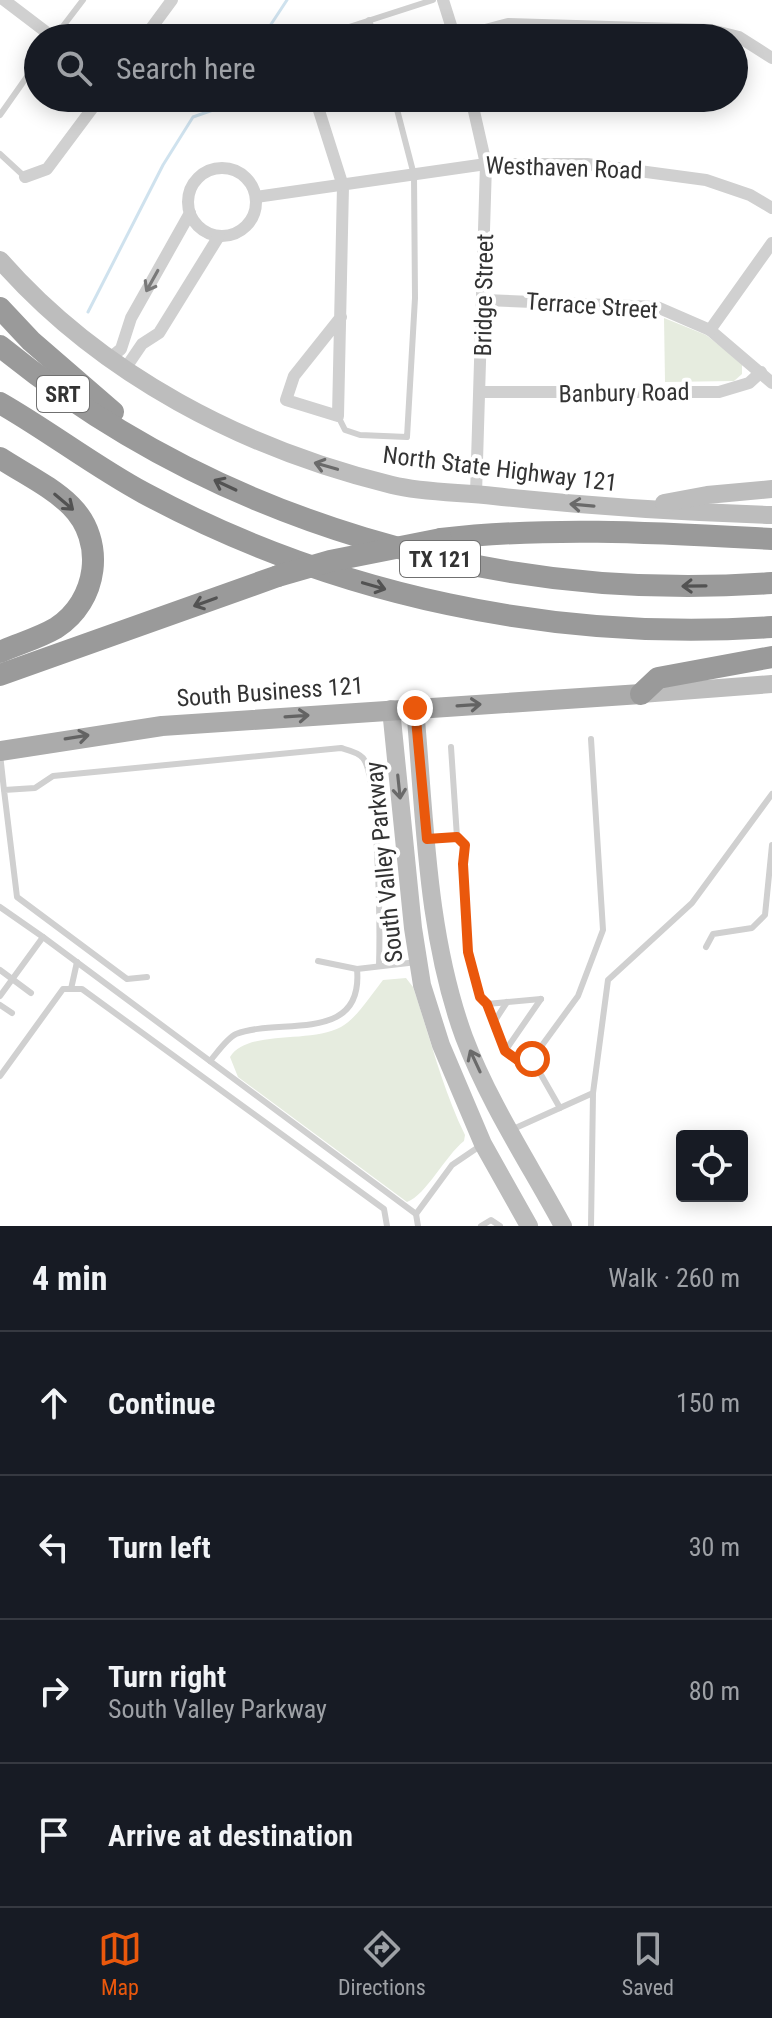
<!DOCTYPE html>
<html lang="en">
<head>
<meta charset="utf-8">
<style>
  :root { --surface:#171b24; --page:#20242c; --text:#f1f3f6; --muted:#9ea1a6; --line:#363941; --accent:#ea580c }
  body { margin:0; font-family:"Roboto Condensed",sans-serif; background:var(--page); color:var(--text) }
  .controls { position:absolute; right:24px; bottom:24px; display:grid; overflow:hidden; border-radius:8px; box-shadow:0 4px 20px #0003 }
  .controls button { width:72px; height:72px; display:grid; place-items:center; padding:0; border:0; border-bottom:2px solid var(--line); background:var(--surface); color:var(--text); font:40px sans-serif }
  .stop { position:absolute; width:24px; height:24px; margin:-18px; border:6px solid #ea580c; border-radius:50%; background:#fff }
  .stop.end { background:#ea580c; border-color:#fff; box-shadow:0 2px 8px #0008 }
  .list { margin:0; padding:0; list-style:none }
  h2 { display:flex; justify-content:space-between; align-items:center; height:104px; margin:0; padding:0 32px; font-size:34px }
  h2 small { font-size:26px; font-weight:400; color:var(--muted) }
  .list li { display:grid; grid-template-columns:52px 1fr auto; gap:24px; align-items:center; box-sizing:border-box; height:144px; padding:0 32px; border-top:2px solid var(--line) }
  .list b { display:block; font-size:30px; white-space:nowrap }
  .list p { margin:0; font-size:26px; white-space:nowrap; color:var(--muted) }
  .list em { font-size:26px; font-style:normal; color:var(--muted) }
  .icon { flex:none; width:44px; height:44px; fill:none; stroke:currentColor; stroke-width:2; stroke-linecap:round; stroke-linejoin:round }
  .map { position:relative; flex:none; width:772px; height:1226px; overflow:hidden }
  .search { position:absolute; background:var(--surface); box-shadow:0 4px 20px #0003; left:24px; right:24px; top:24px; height:88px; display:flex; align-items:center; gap:20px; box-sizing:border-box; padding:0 28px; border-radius:44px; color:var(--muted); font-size:30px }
  .sheet { height:680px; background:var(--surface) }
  nav { display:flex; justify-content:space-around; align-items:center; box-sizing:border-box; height:112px; border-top:2px solid var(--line); background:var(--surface); font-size:22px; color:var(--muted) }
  nav a { display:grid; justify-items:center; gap:4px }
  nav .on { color:var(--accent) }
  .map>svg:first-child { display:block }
  .green { fill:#e6ecdf }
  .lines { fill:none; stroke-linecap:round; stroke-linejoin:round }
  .stream { stroke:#cfe2ee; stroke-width:3 }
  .lane { stroke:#d0d0d0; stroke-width:6 }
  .street { stroke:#d0d0d0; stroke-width:12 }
  .secondary { stroke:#bdbdbd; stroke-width:18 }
  .primary { stroke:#ababab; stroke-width:20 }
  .highway { stroke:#9a9a9a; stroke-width:22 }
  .highway-bridge { stroke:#9a9a9a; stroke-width:22 }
  .oneway { stroke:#7a7a7a }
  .oneway2 { stroke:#6a6a6a }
  .oneway3 { stroke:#525252 }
  .oneway4 { stroke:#636363 }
  .route { stroke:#ea580c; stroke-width:10 }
  .labels { text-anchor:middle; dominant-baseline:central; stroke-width:8; stroke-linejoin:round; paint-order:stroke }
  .shield { fill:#fff; stroke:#707070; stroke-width:2 }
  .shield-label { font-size:22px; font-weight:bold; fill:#333 }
  .street-label { font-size:24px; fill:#333; stroke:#fff }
</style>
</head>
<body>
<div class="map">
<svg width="772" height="1226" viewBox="0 0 772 1226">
  <rect width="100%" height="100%" fill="#fff"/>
  <!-- green -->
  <g class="green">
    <polygon points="664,318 706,335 742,363 742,374 734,381 665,382"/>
    <path d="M406,978L413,987C430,1037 442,1088 465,1135L464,1141C445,1156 426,1195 407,1202L238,1077L230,1057C247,1029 310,1044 341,1027C357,1018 371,995 383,980Z"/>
  </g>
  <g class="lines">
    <!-- stream -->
    <g class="stream">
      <polyline points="262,38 287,0"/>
      <polyline points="88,312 163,165 193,117 213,110 222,98"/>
    </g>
    <!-- lane -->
    <g class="lane">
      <polyline points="369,20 375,38"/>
      <polyline points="54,38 83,0"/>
      <polyline points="315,38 433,0"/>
      <polyline points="0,115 38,61"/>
      <polyline points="0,154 25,177"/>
      <polyline points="338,416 345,430 360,435 407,437 415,298 414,175 394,98"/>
      <polyline points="451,747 457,837"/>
      <polyline points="0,754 4,790"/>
      <polyline points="430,839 457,837 465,845 463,864 468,952 480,997 487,1004 505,1051 519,1061 532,1059"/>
      <polyline points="0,907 43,937 0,996"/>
      <polyline points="43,937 416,1214 452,1165 480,1146"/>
      <polyline points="706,947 713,934 752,928 765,915 772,845"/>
      <polyline points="318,961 357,969"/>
      <polyline points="0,970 31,993"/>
      <path d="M147,977L127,979L17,897L4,790L35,788L53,776L341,748C348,750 358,752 363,758C379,777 380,935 379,966"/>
      <polyline points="71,989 77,962"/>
      <polyline points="487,1004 541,999"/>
      <polyline points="0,1005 12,1013"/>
      <polyline points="494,1022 507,1002"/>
      <polyline points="505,1051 541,999"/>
      <path d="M210,1061C217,1053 227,1038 236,1034C279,1017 364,1045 357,969L417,962"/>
      <polyline points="0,1076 63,989 82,989 384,1209 387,1226"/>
      <polyline points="560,1108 532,1059 578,996 603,930 591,739"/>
      <polyline points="511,1130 593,1093 608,980 692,903 772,794"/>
      <polyline points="416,1214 418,1226"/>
      <polyline points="481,1226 491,1220 500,1226"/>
      <polyline points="591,1226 593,1093"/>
    </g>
    <!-- street -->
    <g class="street">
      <polyline points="4,0 54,38"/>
      <polyline points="443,0 455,38"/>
      <polyline points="144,38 172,0"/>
      <polyline points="455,38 508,24 711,30 739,37 772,58"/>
      <polyline points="315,98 343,186 338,416 286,400 294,376 341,317"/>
      <polyline points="471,98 486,164 476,494"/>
      <circle cx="222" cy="202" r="34"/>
      <polyline points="25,177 47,169 100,98"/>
      <polyline points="256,197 486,164 587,164 706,180 750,195 772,208"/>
      <polyline points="485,300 657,307 710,330 772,383"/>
      <polyline points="710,330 772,243"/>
      <polyline points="110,358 121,349 131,318 190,213"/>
      <polyline points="125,369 142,344 159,333 219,236"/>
      <polyline points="481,392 719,392 749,383 761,372"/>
    </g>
    <!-- secondary -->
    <g class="secondary">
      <path d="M0,260C101,375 244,449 392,485C425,493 461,492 494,496C587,506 679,512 772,515"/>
      <polyline points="664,503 707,495 772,489"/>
      <polyline points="641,694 772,684"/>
      <path d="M415,708C425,817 426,933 464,1037C489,1103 530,1165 563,1226"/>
      <polyline points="391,709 413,928 422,985 441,1045 483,1144 529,1226"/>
    </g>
    <!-- primary -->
    <polyline class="primary" points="0,751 162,726 641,694"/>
    <!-- highway -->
    <g class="highway">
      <polyline points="0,308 31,341 113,412"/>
      <path d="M0,346C216,522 496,603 772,583"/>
      <path d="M0,403C49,431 94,466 144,493C335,596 556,642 772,627"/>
      <path d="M0,458C23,473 52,487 71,506C106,541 98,601 56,628C39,638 18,644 0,652"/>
      <path d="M441,539C552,526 661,533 772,539"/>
      <polyline points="0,675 278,576"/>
      <polyline points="641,694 658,678 772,657"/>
    </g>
    <!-- highway-bridge -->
    <polyline class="highway-bridge" points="278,576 330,561 441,539"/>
  </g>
  <!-- one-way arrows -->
  <defs><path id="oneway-shaft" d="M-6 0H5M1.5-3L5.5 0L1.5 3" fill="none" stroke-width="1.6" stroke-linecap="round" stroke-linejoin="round" transform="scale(2)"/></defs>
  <use class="oneway" href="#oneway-shaft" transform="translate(152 281) rotate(119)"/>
  <g class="oneway2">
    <use href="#oneway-shaft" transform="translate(326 466) rotate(-164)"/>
    <use href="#oneway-shaft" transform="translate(582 505) rotate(-175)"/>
    <use href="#oneway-shaft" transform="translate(399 787) rotate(84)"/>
    <use href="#oneway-shaft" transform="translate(475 1061) rotate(-115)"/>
  </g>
  <g class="oneway3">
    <use href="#oneway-shaft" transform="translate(225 485) rotate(-155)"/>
    <use href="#oneway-shaft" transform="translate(64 502) rotate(40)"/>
    <use href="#oneway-shaft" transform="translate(374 586) rotate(16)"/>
    <use href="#oneway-shaft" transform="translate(694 586) rotate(179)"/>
    <use href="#oneway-shaft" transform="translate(205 602) rotate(160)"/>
  </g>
  <g class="oneway4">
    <use href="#oneway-shaft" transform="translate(469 705) rotate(-4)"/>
    <use href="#oneway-shaft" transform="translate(297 716) rotate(-4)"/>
    <use href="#oneway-shaft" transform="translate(77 737) rotate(-9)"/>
  </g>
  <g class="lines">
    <!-- route -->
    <polyline class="route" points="415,708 427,839 457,837 465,845 463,864 468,952 480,997 487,1004 505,1051 519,1061 532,1059"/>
  </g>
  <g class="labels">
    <!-- shield labels -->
    <g class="shield">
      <rect x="37" y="376" width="52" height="36" rx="6"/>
      <rect x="400" y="541" width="80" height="36" rx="6"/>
    </g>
    <g class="shield-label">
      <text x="63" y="394">SRT</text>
      <text x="440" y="559">TX 121</text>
    </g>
    <!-- street labels -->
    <g class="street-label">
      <text transform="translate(564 168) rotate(2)">Westhaven Road</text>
      <text transform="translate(484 295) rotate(-89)">Bridge Street</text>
      <text transform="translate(592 306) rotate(4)">Terrace Street</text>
      <text transform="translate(624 393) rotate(-1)">Banbury Road</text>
      <text transform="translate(500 469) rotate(7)">North State Highway 121</text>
      <text transform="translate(270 692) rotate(-4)">South Business 121</text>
      <text transform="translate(384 862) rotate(-96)">South Valley Parkway</text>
    </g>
  </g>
</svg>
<div class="controls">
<button><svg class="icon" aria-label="locate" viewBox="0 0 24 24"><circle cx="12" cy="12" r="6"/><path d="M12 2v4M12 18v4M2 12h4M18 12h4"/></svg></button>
</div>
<div class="stop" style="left:532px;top:1059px"></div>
<div class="stop end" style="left:415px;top:708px"></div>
<div class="search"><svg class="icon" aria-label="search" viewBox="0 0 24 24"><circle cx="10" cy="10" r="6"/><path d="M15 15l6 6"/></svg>Search here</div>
</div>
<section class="sheet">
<h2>4 min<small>Walk · 260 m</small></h2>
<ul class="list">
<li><svg class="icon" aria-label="ahead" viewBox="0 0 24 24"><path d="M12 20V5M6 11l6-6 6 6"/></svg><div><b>Continue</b></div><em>150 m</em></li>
<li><svg class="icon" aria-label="left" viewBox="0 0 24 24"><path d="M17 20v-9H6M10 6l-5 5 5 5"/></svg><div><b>Turn left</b></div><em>30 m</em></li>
<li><svg class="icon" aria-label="right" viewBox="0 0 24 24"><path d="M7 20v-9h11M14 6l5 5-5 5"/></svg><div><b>Turn right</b><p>South Valley Parkway</p></div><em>80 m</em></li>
<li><svg class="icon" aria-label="arrive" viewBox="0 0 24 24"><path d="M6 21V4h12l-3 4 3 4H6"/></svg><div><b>Arrive at destination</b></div></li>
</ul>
</section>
<nav>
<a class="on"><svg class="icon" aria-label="map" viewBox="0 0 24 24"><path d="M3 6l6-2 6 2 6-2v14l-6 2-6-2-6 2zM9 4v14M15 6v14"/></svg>Map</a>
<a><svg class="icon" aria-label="directions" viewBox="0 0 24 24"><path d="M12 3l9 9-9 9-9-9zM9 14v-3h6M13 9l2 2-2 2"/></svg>Directions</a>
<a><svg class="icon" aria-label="saved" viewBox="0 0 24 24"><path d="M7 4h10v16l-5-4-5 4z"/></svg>Saved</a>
</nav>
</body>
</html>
